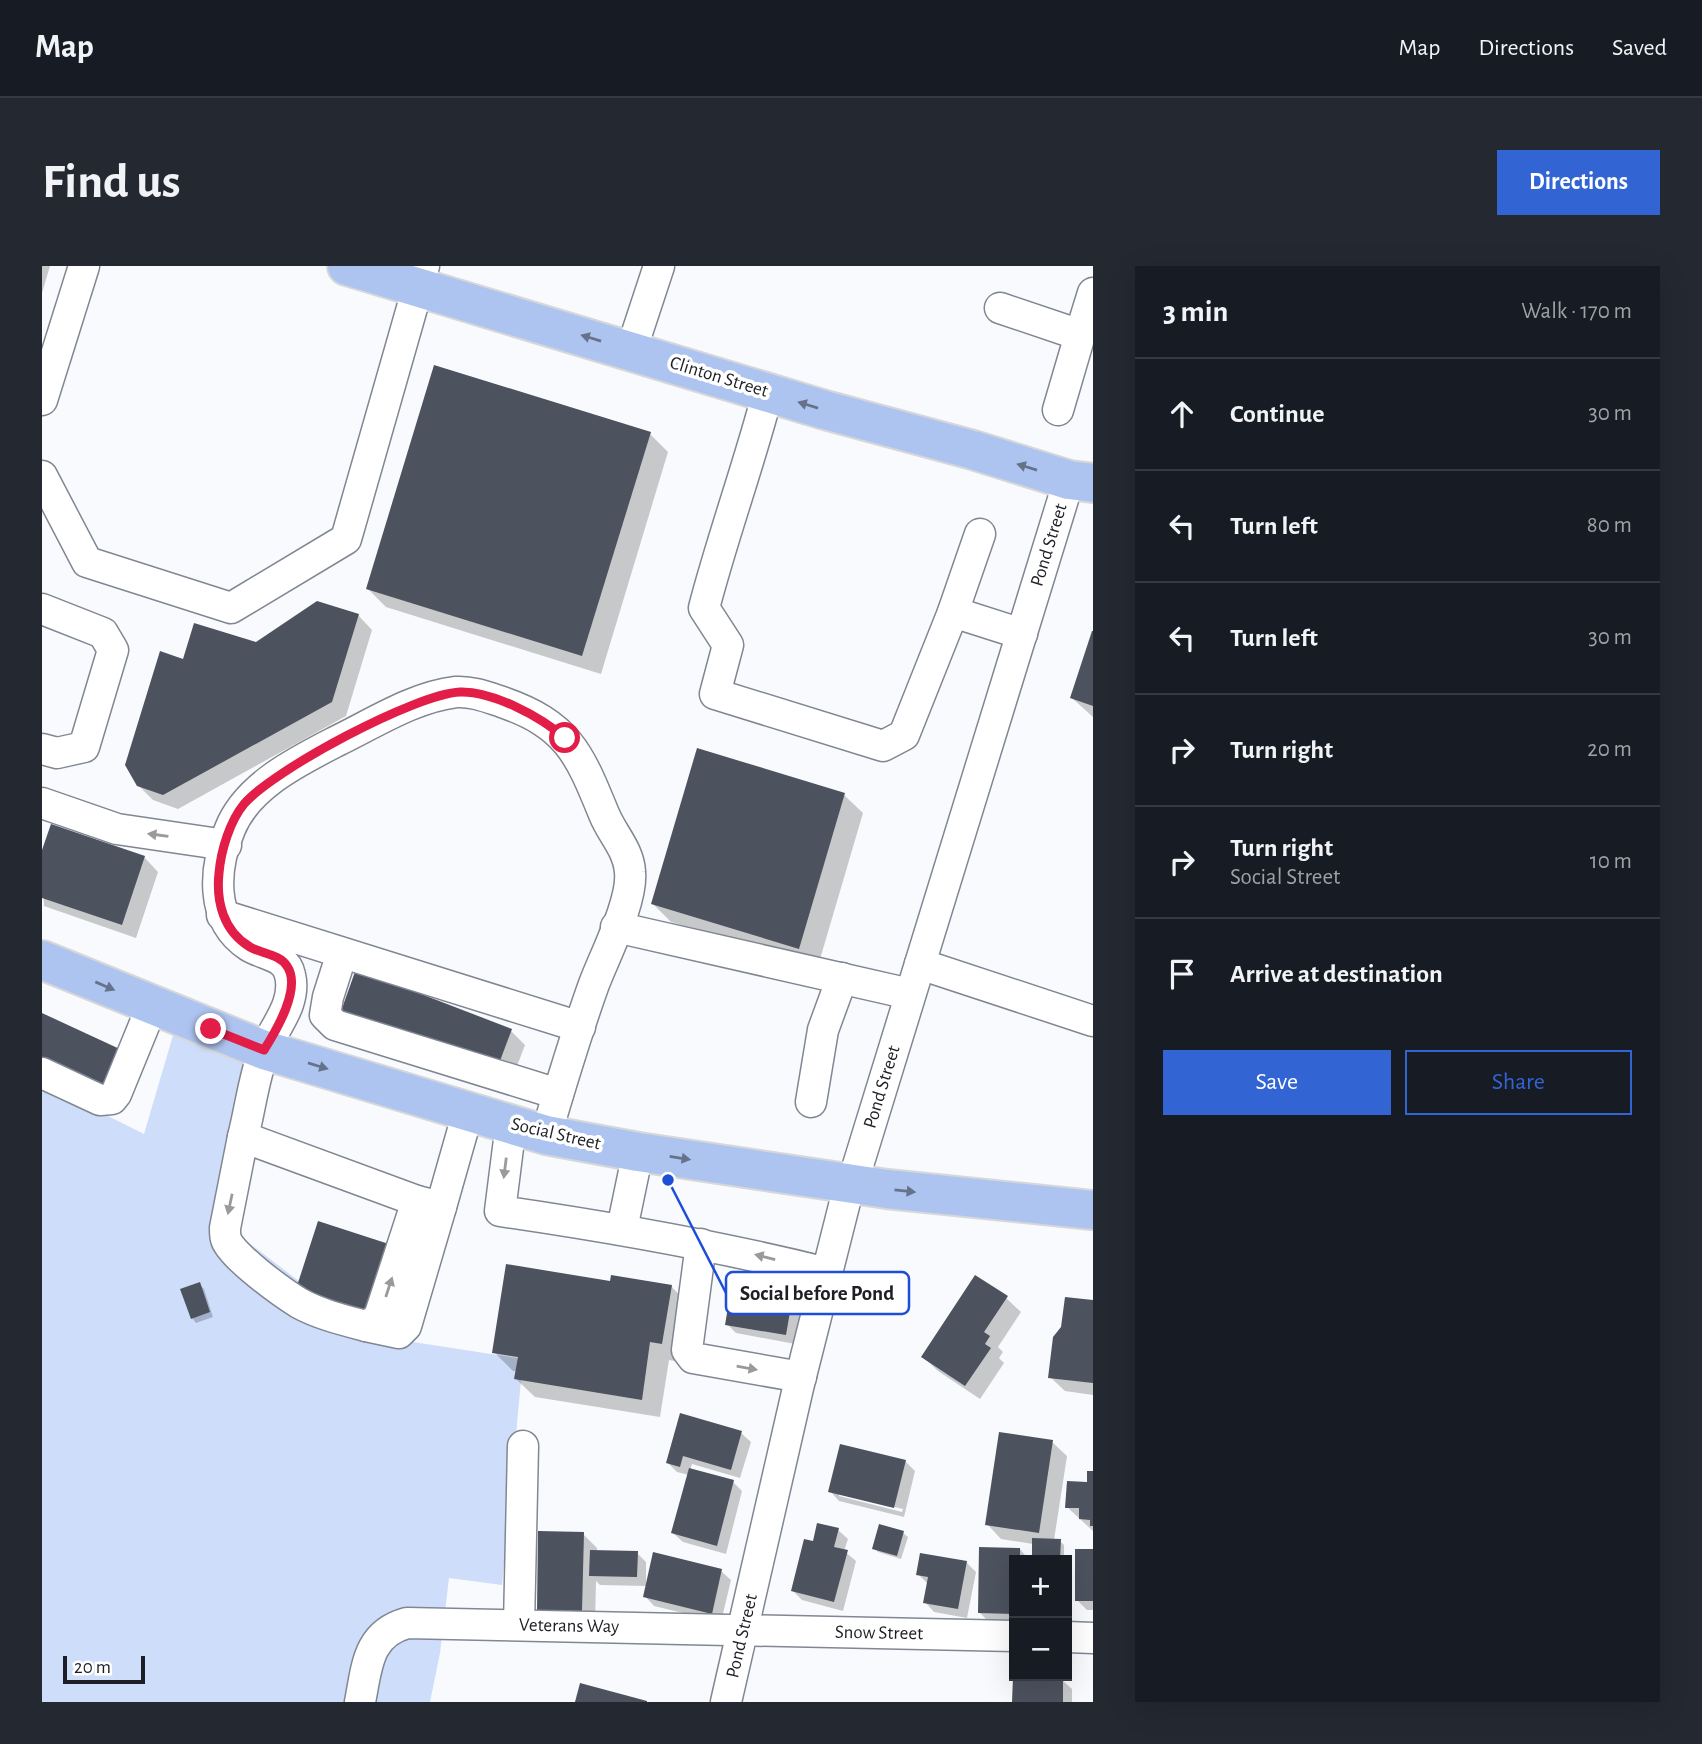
<!DOCTYPE html>
<html lang="en">
<head>
<meta charset="utf-8">
<style>
  :root { --surface:#171b24; --page:#242831; --text:#f1f3f6; --muted:#9ea1a6; --line:#363941; --accent:#3264d3 }
  body { margin:0; font-family:"Alegreya Sans",sans-serif; background:var(--page); color:var(--text) }
  .controls { position:absolute; right:21px; bottom:21px; display:grid; overflow:hidden; border-radius:0px; box-shadow:0 7px 28px #0002 }
  .controls button { width:63px; height:63px; display:grid; place-items:center; padding:0; border:0; border-bottom:2px solid var(--line); background:var(--surface); color:var(--text); font:35px sans-serif }
  .scale { position:absolute; left:21px; bottom:18px; width:82px; box-sizing:border-box; padding-left:7px; border:4px solid #1d1f24; border-top:0; font-size:19px; line-height:24px; white-space:nowrap; color:#1d1f24; -webkit-text-stroke:5px #fff; paint-order:stroke }
  .stop { position:absolute; width:21px; height:21px; margin:-16px; border:5px solid #e11d48; border-radius:50%; background:#fff }
  .stop.end { background:#e11d48; border-color:#fff; box-shadow:0 2px 7px #0008 }
  .list { margin:0; padding:0; list-style:none }
  h2 { display:flex; justify-content:space-between; align-items:center; height:91px; margin:0; padding:0 28px; font-size:30px }
  h2 small { font-size:23px; font-weight:400; color:var(--muted) }
  .list li { display:grid; grid-template-columns:46px 1fr auto; gap:21px; align-items:center; box-sizing:border-box; height:112px; padding:0 28px; border-top:2px solid var(--line) }
  .list b { display:block; font-size:26px; white-space:nowrap }
  .list p { margin:0; font-size:23px; white-space:nowrap; color:var(--muted) }
  .list em { font-size:23px; font-style:normal; color:var(--muted) }
  .actions { display:flex; gap:14px; padding:21px 28px }
  .actions a { flex:1; padding:16px 0; border:2px solid var(--accent); border-radius:0px; text-align:center; font-size:24px; color:var(--accent) }
  .actions .main { background:var(--accent); color:#fff }
  .icon { flex:none; width:38px; height:38px; fill:none; stroke:currentColor; stroke-width:2; stroke-linecap:round; stroke-linejoin:round }
  .map { position:relative; flex:none; width:1051px; height:1436px; overflow:hidden; border-radius:0px }
  header { display:flex; align-items:center; gap:42px; box-sizing:border-box; height:98px; padding:0 35px; background:var(--surface); border-bottom:2px solid var(--line) }
  header strong { font-size:33px }
  nav { display:flex; gap:38px; margin-inline-start:auto; font-size:24px }
  .intro { display:flex; align-items:center; justify-content:space-between; box-sizing:border-box; height:168px; padding:0 42px }
  h1 { margin:0; font-size:49px }
  .button { padding:18px 32px; border-radius:0px; background:var(--accent); color:#fff; font-size:24px; font-weight:700 }
  main { display:flex; gap:42px; padding:0 42px }
  aside { flex:1; background:var(--surface); border-radius:0px; box-shadow:0 7px 28px #0002 }
  .map>svg:first-child { display:block }
  .green { fill:#ceddfa }
  .shadow { fill:#0003; fill-rule:evenodd }
  .building { fill:#4c525e }
  .lines { fill:none; stroke-linecap:round; stroke-linejoin:round }
  .minor-casing { stroke:#808793; stroke-width:33 }
  .major-casing { stroke:#d6d7d8; stroke-width:42 }
  .minor { stroke:#fff; stroke-width:30 }
  .major { stroke:#aec4f0; stroke-width:38 }
  .oneway { fill:#66728a }
  .oneway2 { fill:#999a9c }
  .route { stroke:#e11d48; stroke-width:9 }
  .labels { text-anchor:middle; dominant-baseline:central; stroke-width:7; stroke-linejoin:round; paint-order:stroke }
  .street-label { font-size:19px; fill:#1d1f24; stroke:#fff }
  .leader { fill:none; stroke:#1d4ed8; stroke-width:2.5 }
  .callout-dot { fill:#1d4ed8; stroke:#fff; stroke-width:2.5 }
  .callout { fill:#fff; stroke:#1d4ed8; stroke-width:2.5 }
  .callout-label { font-size:21px; text-anchor:middle; font-weight:bold; fill:#1d1f24 }
</style>
</head>
<body>
<header>
<strong>Map</strong>
<nav><a>Map</a><a>Directions</a><a>Saved</a></nav>
</header>
<div class="intro"><h1>Find us</h1><a class="button">Directions</a></div>
<main>
<div class="map">
<svg width="1051" height="1436" viewBox="0 0 1051 1436">
  <rect width="100%" height="100%" fill="#f9fafd"/>
  <!-- green -->
  <polygon class="green" points="137,749 210,768 172,950 266,1022 268,1060 481,1093 460,1319 407,1312 398,1387 388,1436 0,1436 0,817 102,868"/>
  <!-- shadow -->
  <g class="shadow">
    <polygon points="0,0 8,0 0,27"/>
    <polygon points="608,168 626,186 559,408 344,341 326,323"/>
    <polygon points="316,349 330,364 304,450 136,543 111,534 96,519 142,395 214,378"/>
    <polygon points="1051,369 1051,451 1030,432"/>
    <polygon points="802,529 821,547 776,700 629,656 611,638"/>
    <polygon points="0,589 102,591 116,606 94,672 2,640"/>
    <polygon points="314,761 469,765 483,779 467,821"/>
    <polygon points="277,957 346,1060 271,1036"/>
    <polygon points="569,1017 629,1020 647,1039 638,1096 627,1094 618,1151 493,1131 474,1113 475,1105 471,1105 452,1086"/>
    <polygon points="157,1018 162,1023 171,1051 154,1057 150,1052"/>
    <polygon points="964,1032 979,1046 956,1081 961,1086 957,1092 962,1097 938,1133 896,1105 881,1091"/>
    <polygon points="749,1035 759,1045 753,1078 694,1067 685,1058"/>
    <polygon points="1051,1035 1051,1129 1023,1125 1008,1111"/>
    <polygon points="639,1149 699,1167 709,1176 698,1212 650,1198 648,1204 691,1216 700,1225 684,1288 641,1276 631,1267 647,1209 635,1206 626,1197"/>
    <polygon points="1010,1176 1025,1190 1012,1274 1018,1275 1022,1279 1022,1294 991,1294 991,1278 959,1273 945,1258"/>
    <path d="M863,1195L873,1205L862,1251L797,1235L788,1225ZM797,1227L861,1243L860,1246L797,1230Z"/>
    <polygon points="1051,1207 1051,1265 1025,1241 1046,1217"/>
    <polygon points="796,1264 806,1273 802,1285 814,1295 801,1345 760,1334 751,1325 772,1277"/>
    <polygon points="861,1267 866,1271 859,1293 836,1286 832,1282"/>
    <polygon points="541,1268 555,1282 555,1286 595,1287 604,1296 604,1318 679,1305 689,1314 679,1356 612,1340 603,1330 605,1320 558,1319 554,1315 553,1358 511,1357 496,1343"/>
    <polygon points="978,1283 987,1294 972,1294 972,1357 947,1356 938,1347"/>
    <polygon points="1051,1285 1051,1344 1045,1344 1035,1334"/>
    <polygon points="924,1296 934,1306 925,1352 892,1346 883,1336 886,1318 876,1308"/>
    <polygon points="1020,1414 1030,1423 1030,1436 972,1436"/>
  </g>
  <!-- building -->
  <g class="building">
    <polygon points="392,99 609,166 540,390 324,323"/>
    <polygon points="275,335 317,348 290,436 121,529 95,520 83,499 118,385 141,393 152,357 214,376"/>
    <polygon points="1050,365 1051,365 1051,440 1028,432"/>
    <polygon points="655,482 803,527 757,683 609,638"/>
    <polygon points="9,558 103,590 80,659 0,632 0,584"/>
    <polygon points="314,703 470,763 453,808 298,748"/>
    <polygon points="0,747 82,785 63,827 0,798"/>
    <polygon points="276,955 353,980 332,1047 254,1023"/>
    <polygon points="464,998 568,1015 569,1009 630,1019 620,1078 608,1076 600,1134 472,1113 476,1091 450,1087"/>
    <polygon points="933,1009 966,1030 942,1066 948,1070 943,1078 949,1082 923,1120 879,1091"/>
    <polygon points="158,1016 168,1046 149,1053 138,1023"/>
    <polygon points="689,1023 750,1034 744,1069 683,1059"/>
    <polygon points="1023,1031 1051,1034 1051,1117 1006,1112 1011,1071 1019,1061"/>
    <polygon points="638,1147 700,1165 689,1204 641,1190 638,1201 624,1197"/>
    <polygon points="957,1166 1011,1174 997,1267 943,1259"/>
    <polygon points="798,1178 864,1194 852,1242 786,1226"/>
    <polygon points="647,1202 692,1214 675,1280 629,1267"/>
    <polygon points="1045,1205 1051,1205 1051,1260 1048,1260 1048,1254 1037,1253 1037,1242 1023,1242 1025,1215 1045,1216"/>
    <polygon points="775,1257 797,1262 792,1281 806,1284 792,1336 749,1325 762,1273 771,1275"/>
    <polygon points="837,1258 862,1265 855,1290 830,1283"/>
    <polygon points="496,1265 542,1266 540,1345 495,1344"/>
    <polygon points="990,1272 1019,1273 1018,1294 990,1294"/>
    <polygon points="937,1281 978,1282 978,1294 972,1294 972,1348 936,1347"/>
    <rect x="1033" y="1283" width="18" height="52"/>
    <polygon points="548,1284 596,1285 595,1311 547,1310"/>
    <polygon points="611,1286 680,1303 670,1348 601,1331"/>
    <polygon points="878,1287 925,1295 916,1343 881,1337 886,1311 874,1309"/>
    <polygon points="971,1411 1021,1412 1021,1436 970,1436"/>
    <polygon points="538,1417 605,1435 605,1436 533,1436"/>
  </g>
  <g class="lines">
    <!-- minor casing -->
    <g class="minor-casing">
      <g id="minor">
        <polyline points="958,42 1038,69 1016,144"/>
        <polyline points="1038,69 1051,27"/>
        <polyline points="589,85 617,0"/>
        <path d="M726,126C707,199 681,269 662,342L686,379L673,428L841,480L862,469L911,346L938,268"/>
        <polyline points="0,134 42,0"/>
        <polyline points="0,210 45,296 189,342 304,273 382,0"/>
        <polyline points="0,343 61,367 71,384 42,481 15,487 0,483"/>
        <polyline points="911,346 980,368"/>
        <polyline points="0,537 75,563 184,579"/>
        <polyline points="180,649 538,761"/>
        <polyline points="574,661 868,728"/>
        <polyline points="300,687 286,731 283,749 293,759 516,828"/>
        <polyline points="878,698 1051,755"/>
        <polyline points="0,807 58,834 70,833 74,828 110,740"/>
        <polyline points="769,836 781,764 800,712"/>
        <path d="M426,846L399,941L375,935L201,871C208,844 212,810 222,785C232,761 255,738 248,709C244,689 221,689 207,680C167,654 172,601 188,563C205,520 256,495 295,475C332,457 372,431 414,426C430,425 445,431 460,436C526,459 537,487 562,548C570,568 587,584 588,606C591,635 563,689 552,718C534,768 519,818 504,869"/>
        <path d="M469,858L458,945C568,961 677,980 785,1007"/>
        <path d="M201,871L183,962C183,966 183,970 184,973C189,990 241,1027 257,1037C277,1048 301,1054 324,1060L334,1054L338,1048L375,935"/>
        <polyline points="580,963 596,886"/>
        <polyline points="659,978 645,1084 651,1092 759,1111"/>
        <polyline points="324,1060 357,1067 364,1060 399,941"/>
        <polyline points="477,1359 481,1180"/>
        <polyline points="1025,1371 1051,1372"/>
        <path d="M318,1436C325,1401 325,1368 365,1357L972,1370"/>
        <polyline points="684,1436 756,1122 808,916 813,909 1027,214"/>
      </g>
    </g>
    <!-- major casing -->
    <g class="major-casing">
      <g id="major">
        <polyline points="305,0 783,144 931,184 1027,214 1051,217"/>
        <polyline points="0,694 222,784 504,869 596,886 845,923 1051,944"/>
      </g>
    </g>
    <!-- minor -->
    <use href="#minor" class="minor"/>
    <!-- major -->
    <use href="#major" class="major"/>
  </g>
  <!-- one-way arrows -->
  <defs><path id="oneway-solid" d="M-6-.8H1V-3.2L6.5 0L1 3.2V.8H-6Z" transform="scale(1.75)"/></defs>
  <g class="oneway">
    <use href="#oneway-solid" transform="translate(549 72) rotate(-163)"/>
    <use href="#oneway-solid" transform="translate(766 139) rotate(-163)"/>
    <use href="#oneway-solid" transform="translate(985 201) rotate(-163)"/>
    <use href="#oneway-solid" transform="translate(63 720) rotate(23)"/>
    <use href="#oneway-solid" transform="translate(276 800) rotate(17)"/>
    <use href="#oneway-solid" transform="translate(638 892) rotate(9)"/>
    <use href="#oneway-solid" transform="translate(863 925) rotate(6)"/>
  </g>
  <g class="oneway2">
    <use href="#oneway-solid" transform="translate(116 569) rotate(-172)"/>
    <use href="#oneway-solid" transform="translate(463 902) rotate(97)"/>
    <use href="#oneway-solid" transform="translate(188 938) rotate(102)"/>
    <use href="#oneway-solid" transform="translate(723 991) rotate(-166)"/>
    <use href="#oneway-solid" transform="translate(347 1021) rotate(-72)"/>
    <use href="#oneway-solid" transform="translate(705 1102) rotate(10)"/>
  </g>
  <g class="lines">
    <!-- route -->
    <path class="route" d="M169,763L222,784C234,765 260,722 245,700C237,688 220,688 208,681C181,665 174,635 177,607C179,584 188,555 202,538C231,504 373,428 418,426C451,425 499,451 523,472"/>
  </g>
  <g class="labels">
    <!-- street labels -->
    <g class="street-label">
      <text transform="translate(677 111) rotate(17)">Clinton Street</text>
      <text transform="translate(1007 279) rotate(-73)">Pond Street</text>
      <text transform="translate(840 821) rotate(-73)">Pond Street</text>
      <text transform="translate(514 868) rotate(13)">Social Street</text>
      <text transform="translate(527 1360) rotate(1)">Veterans Way</text>
      <text transform="translate(837 1367) rotate(1)">Snow Street</text>
      <text transform="translate(700 1370) rotate(-77)">Pond Street</text>
    </g>
  </g>
  <!-- callouts -->
  <path class="leader" d="M626 914L684 1027"/>
  <circle class="callout-dot" cx="626" cy="914" r="7"/>
  <rect class="callout" x="684" y="1006" width="183" height="42" rx="7"/>
  <g class="callout-label">
    <text x="775" y="1034">Social before Pond</text>
  </g>
</svg>
<div class="controls">
<button>+</button>
<button>−</button>
</div>
<div class="scale">20 m</div>
<div class="stop" style="left:523px;top:472px"></div>
<div class="stop end" style="left:169px;top:763px"></div>
</div>
<aside>
<h2>3 min<small>Walk · 170 m</small></h2>
<ul class="list">
<li><svg class="icon" aria-label="ahead" viewBox="0 0 24 24"><path d="M12 20V5M6 11l6-6 6 6"/></svg><div><b>Continue</b></div><em>30 m</em></li>
<li><svg class="icon" aria-label="left" viewBox="0 0 24 24"><path d="M17 20v-9H6M10 6l-5 5 5 5"/></svg><div><b>Turn left</b></div><em>80 m</em></li>
<li><svg class="icon" aria-label="left" viewBox="0 0 24 24"><path d="M17 20v-9H6M10 6l-5 5 5 5"/></svg><div><b>Turn left</b></div><em>30 m</em></li>
<li><svg class="icon" aria-label="right" viewBox="0 0 24 24"><path d="M7 20v-9h11M14 6l5 5-5 5"/></svg><div><b>Turn right</b></div><em>20 m</em></li>
<li><svg class="icon" aria-label="right" viewBox="0 0 24 24"><path d="M7 20v-9h11M14 6l5 5-5 5"/></svg><div><b>Turn right</b><p>Social Street</p></div><em>10 m</em></li>
<li><svg class="icon" aria-label="arrive" viewBox="0 0 24 24"><path d="M6 21V4h12l-3 4 3 4H6"/></svg><div><b>Arrive at destination</b></div></li>
</ul>
<div class="actions"><a class="main">Save</a><a>Share</a></div>
</aside>
</main>
</body>
</html>
